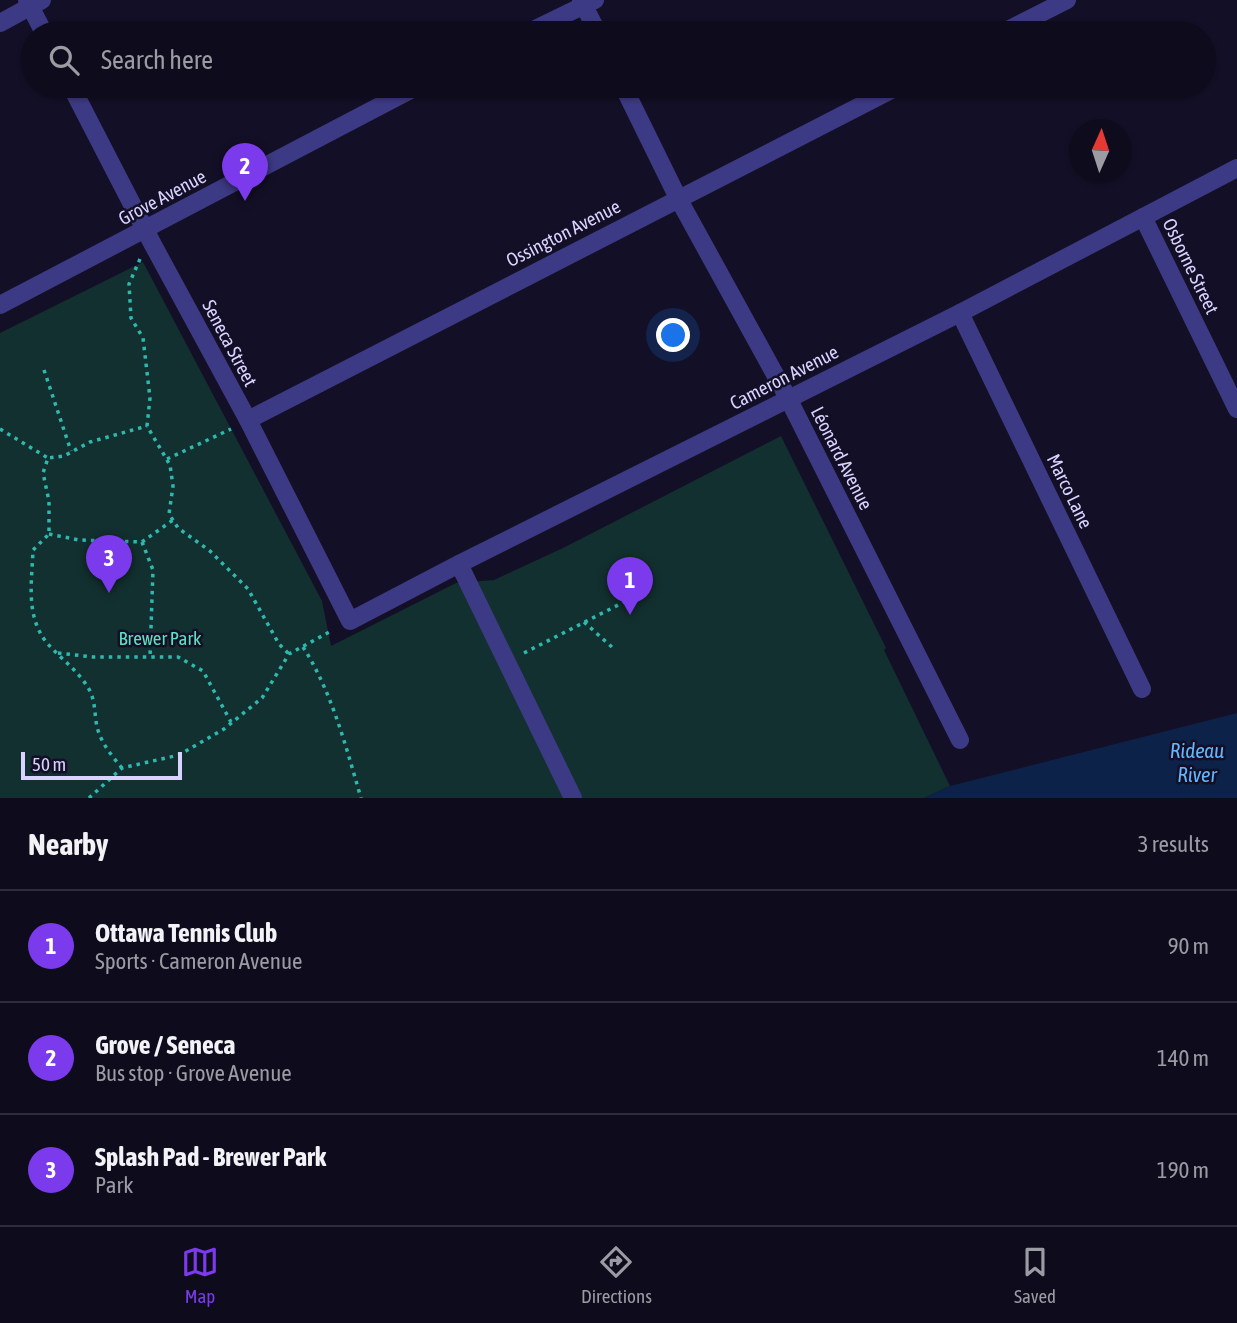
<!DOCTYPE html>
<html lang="en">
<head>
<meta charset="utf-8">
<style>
  :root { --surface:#0e0b1c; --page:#171425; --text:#f1f3f6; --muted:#9b9ba3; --line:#2e2b3b; --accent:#7c3aed }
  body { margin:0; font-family:"Asap Condensed",sans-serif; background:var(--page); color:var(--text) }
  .compass { position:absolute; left:1069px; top:119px; width:63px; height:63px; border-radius:50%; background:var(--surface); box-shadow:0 2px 5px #0004; rotate:3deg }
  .scale { position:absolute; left:21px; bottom:18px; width:161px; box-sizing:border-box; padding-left:7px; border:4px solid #d9d4ff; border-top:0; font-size:19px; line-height:24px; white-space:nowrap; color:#d9d4ff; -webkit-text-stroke:5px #130f26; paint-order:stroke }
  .you { position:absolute; left:674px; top:336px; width:24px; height:24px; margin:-18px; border:5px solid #fff; border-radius:50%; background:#1a73e8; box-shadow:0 0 0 10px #1a73e833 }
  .badge { display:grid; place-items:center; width:46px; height:46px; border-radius:50%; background:var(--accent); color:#fff; font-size:23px; font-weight:700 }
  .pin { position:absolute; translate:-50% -58px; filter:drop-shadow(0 2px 4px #0008) }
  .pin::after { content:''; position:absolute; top:37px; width:24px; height:21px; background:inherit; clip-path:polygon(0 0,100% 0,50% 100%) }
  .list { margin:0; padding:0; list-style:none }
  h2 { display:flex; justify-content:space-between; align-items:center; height:91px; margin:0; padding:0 28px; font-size:30px }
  h2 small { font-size:23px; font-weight:400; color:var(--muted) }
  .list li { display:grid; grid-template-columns:46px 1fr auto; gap:21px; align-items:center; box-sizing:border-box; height:112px; padding:0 28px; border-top:2px solid var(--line) }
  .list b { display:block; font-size:26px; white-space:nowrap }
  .list p { margin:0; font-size:23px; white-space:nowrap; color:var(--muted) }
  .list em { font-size:23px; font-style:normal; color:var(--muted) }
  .icon { flex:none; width:38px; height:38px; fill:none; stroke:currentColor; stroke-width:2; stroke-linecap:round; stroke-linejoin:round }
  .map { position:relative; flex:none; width:1237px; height:798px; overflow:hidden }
  .search { position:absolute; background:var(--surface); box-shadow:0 2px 5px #0004; left:21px; right:21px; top:21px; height:77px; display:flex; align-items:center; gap:18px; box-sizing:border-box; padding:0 24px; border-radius:38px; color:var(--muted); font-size:26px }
  .sheet { height:427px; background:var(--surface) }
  nav { display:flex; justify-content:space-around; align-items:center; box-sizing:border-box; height:98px; border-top:2px solid var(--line); background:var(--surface); font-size:19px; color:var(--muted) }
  nav a { display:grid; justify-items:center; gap:4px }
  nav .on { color:var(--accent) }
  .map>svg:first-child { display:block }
  .green { fill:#12302f }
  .water { fill:#0c2248 }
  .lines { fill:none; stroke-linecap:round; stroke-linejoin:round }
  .path { stroke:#2fb8b0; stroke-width:3.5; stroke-dasharray:3.5 5; stroke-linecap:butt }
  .minor { stroke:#3d3a85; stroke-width:18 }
  .labels { text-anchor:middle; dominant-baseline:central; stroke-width:5; stroke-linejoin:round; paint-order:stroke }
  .street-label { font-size:19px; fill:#d9d4ff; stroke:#130f26 }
  .park-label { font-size:19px; fill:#5fe0c0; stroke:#130f26 }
  .water-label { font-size:21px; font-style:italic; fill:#62b6ff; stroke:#130f26 }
</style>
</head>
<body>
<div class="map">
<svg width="1237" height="798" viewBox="0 0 1237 798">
  <rect width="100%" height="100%" fill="#130f26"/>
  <!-- green -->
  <polygon class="green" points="143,262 322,601 331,646 456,583 494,580 565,547 781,436 886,648 884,650 950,786 924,798 0,798 0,333"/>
  <!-- water -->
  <polygon class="water" points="1237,713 1237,798 924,798 950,786"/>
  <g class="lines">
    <!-- path -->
    <g class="path">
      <polyline points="140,259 129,284 131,318 143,338 150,398 147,426 170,465 173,486 169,514 178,528 210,551 248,589 279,644 289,654"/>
      <polyline points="44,370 71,451"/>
      <polyline points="0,429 48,458"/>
      <polyline points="167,459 231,429"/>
      <polyline points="49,534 79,540 142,542 173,520"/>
      <polyline points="142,542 153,570 150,656"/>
      <polyline points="584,622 613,648"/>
      <path d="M303,647C332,692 346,747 361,798"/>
      <polyline points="58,653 93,657 178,657 203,671 231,722"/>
      <polyline points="524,653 626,601 634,577"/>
      <path d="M122,768C112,756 101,743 97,727C94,713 96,699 87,686C77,670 59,657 47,643C25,616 32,581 33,550L49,534V501L43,473L48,458L64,456L90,442L147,426"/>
      <polyline points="89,798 122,768 179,755 224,729 262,698 289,654 333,630"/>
    </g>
    <!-- minor -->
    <g class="minor">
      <polyline points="27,0 44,33"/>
      <polyline points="581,0 598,33"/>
      <polyline points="0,23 42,0"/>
      <polyline points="527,33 595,0"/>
      <polyline points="1002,33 1067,0"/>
      <polyline points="71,86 152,243 248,420 350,621 459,564 960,313 1237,168"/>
      <polyline points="623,86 678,198 788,398 960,740"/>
      <polyline points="1143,217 1237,409"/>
      <polyline points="0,305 418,86"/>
      <polyline points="960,313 1142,689"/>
      <polyline points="248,420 899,86"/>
      <polyline points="459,564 573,798"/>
    </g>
  </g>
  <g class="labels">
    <!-- street labels -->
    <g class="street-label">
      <text transform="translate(162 197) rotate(-28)">Grove Avenue</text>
      <text transform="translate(563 233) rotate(-27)">Ossington Avenue</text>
      <text transform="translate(1191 266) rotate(64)">Osborne Street</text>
      <text transform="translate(230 343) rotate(62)">Seneca Street</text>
      <text transform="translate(784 377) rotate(-27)">Cameron Avenue</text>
      <text transform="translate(842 458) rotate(63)">Léonard Avenue</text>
      <text transform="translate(1070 491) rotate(64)">Marco Lane</text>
    </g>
    <!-- park labels -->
    <g class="park-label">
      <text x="160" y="638">Brewer Park</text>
    </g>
    <!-- water labels -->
    <g class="water-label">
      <text x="1197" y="750">Rideau<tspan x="1197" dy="24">River</tspan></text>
    </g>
  </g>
</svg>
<svg class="compass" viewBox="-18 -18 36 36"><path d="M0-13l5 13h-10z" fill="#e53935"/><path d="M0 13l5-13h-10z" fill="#9b9ba3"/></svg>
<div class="scale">50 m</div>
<div class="you"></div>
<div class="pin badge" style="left:630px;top:615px">1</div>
<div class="pin badge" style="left:245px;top:201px">2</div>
<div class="pin badge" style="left:109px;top:593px">3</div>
<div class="search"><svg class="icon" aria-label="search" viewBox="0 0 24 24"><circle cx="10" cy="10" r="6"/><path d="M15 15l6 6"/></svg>Search here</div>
</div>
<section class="sheet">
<h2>Nearby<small>3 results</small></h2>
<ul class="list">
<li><span class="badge">1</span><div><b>Ottawa Tennis Club</b><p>Sports · Cameron Avenue</p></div><em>90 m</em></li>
<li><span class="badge">2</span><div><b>Grove / Seneca</b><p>Bus stop · Grove Avenue</p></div><em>140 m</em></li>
<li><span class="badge">3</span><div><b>Splash Pad - Brewer Park</b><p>Park</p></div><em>190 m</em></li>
</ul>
</section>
<nav>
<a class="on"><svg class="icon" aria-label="map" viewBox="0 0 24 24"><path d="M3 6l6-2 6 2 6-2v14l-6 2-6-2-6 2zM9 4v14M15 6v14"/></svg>Map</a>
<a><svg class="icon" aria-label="directions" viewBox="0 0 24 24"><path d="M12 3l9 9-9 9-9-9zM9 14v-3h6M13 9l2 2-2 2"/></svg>Directions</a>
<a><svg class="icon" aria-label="saved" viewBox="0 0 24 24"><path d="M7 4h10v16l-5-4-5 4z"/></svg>Saved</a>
</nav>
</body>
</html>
